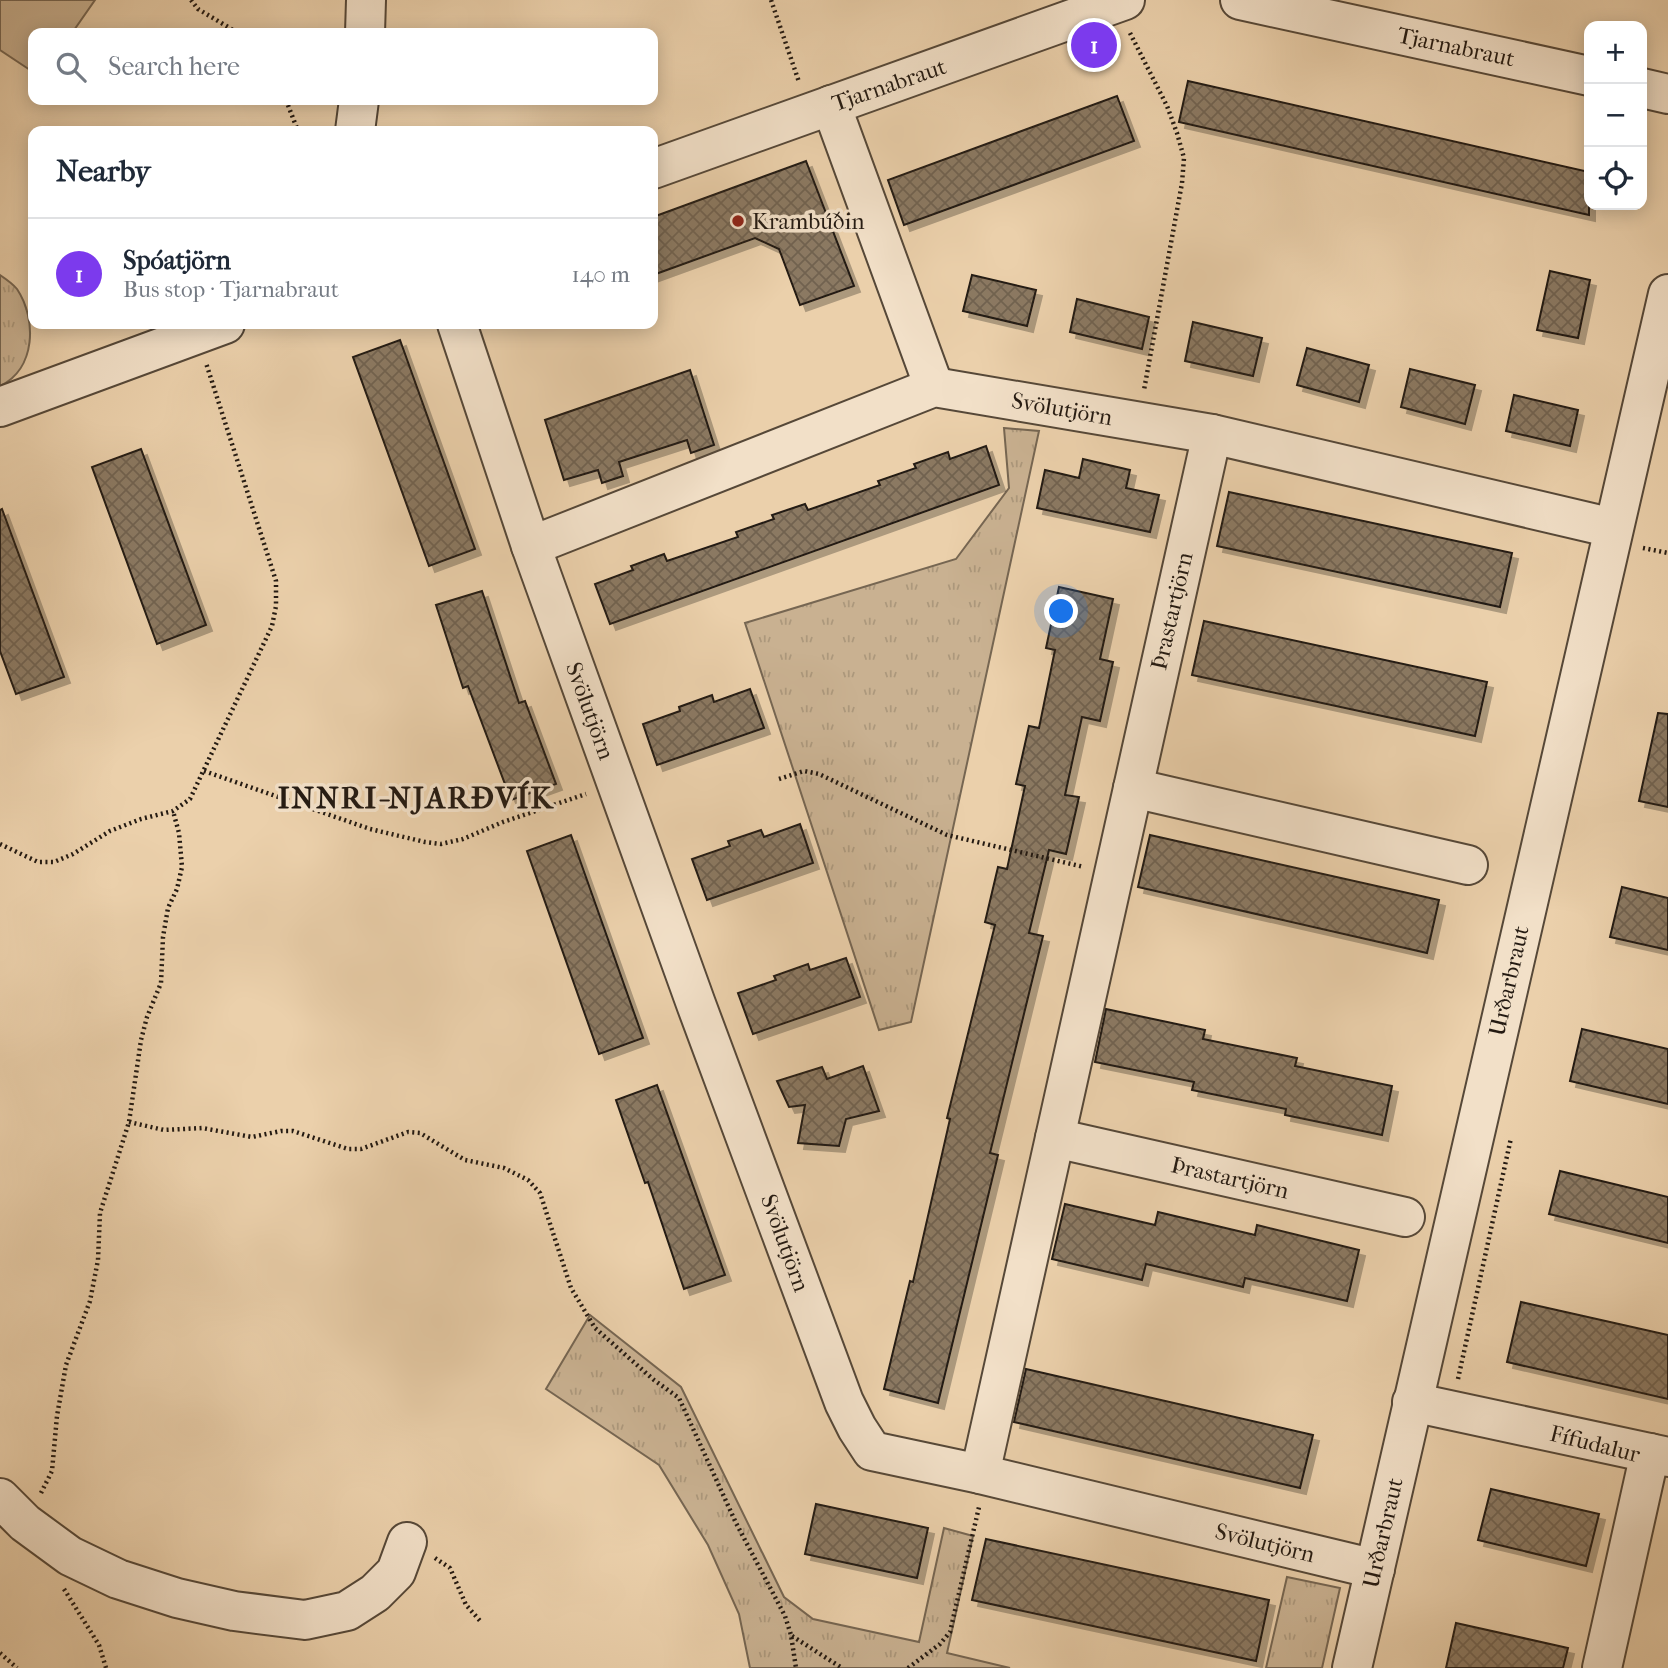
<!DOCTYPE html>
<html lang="en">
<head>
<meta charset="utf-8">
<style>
  :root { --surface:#fff; --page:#f6f6f7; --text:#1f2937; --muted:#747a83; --line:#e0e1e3; --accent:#7c3aed }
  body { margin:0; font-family:"IM FELL French Canon",serif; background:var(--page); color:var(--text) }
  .controls { position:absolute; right:21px; top:21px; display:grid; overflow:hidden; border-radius:14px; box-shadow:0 4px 18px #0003 }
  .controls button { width:63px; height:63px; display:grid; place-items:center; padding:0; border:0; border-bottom:2px solid var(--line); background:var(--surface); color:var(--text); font:35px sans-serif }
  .you { position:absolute; left:1062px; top:612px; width:24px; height:24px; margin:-18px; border:5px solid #fff; border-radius:50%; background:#1a73e8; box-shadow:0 0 0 10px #1a73e833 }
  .badge { display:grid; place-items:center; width:46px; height:46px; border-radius:50%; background:var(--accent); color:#fff; font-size:23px; font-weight:700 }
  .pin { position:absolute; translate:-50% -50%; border:4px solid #fff; box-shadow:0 2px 7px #0006 }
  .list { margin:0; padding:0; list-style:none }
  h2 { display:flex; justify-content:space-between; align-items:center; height:91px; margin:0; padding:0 28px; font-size:30px }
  h2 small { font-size:23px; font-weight:400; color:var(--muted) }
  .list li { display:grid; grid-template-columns:46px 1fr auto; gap:21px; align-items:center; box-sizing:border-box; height:112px; padding:0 28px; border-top:2px solid var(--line) }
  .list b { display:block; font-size:26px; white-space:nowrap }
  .list p { margin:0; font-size:23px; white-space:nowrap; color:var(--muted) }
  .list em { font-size:23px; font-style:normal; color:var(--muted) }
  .icon { flex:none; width:38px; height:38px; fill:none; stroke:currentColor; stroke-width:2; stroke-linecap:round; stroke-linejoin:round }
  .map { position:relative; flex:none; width:1668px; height:1668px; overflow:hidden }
  .search { position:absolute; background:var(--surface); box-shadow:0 4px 18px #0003; left:28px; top:28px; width:630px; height:77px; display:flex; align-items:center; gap:18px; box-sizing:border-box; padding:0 24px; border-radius:14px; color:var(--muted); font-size:26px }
  .panel { position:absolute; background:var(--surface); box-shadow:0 4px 18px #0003; left:28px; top:126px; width:630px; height:203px; border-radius:14px }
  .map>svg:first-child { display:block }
  .grass { fill:url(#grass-tufts); stroke:#766652; stroke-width:2 }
  .garden { fill:#c9b191; stroke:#766652; stroke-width:2 }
  .building { fill:url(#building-cross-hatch); stroke:#241a12; stroke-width:2; filter:url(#shadow) }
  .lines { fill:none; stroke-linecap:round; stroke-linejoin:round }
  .minor-casing { stroke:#564838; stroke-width:42 }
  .path { stroke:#241a12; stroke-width:4.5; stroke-dasharray:2 3.5; stroke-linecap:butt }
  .minor { stroke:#f2e0c8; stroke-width:38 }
  .poi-dot { fill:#8f2418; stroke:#f2e0c8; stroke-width:2.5 }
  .labels { text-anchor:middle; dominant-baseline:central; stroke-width:7; stroke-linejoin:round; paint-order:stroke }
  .street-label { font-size:23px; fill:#241a12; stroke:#f2e0c8 }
  .poi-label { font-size:23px; fill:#241a12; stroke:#f2e0c8; text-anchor:start }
  .district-label { font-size:30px; font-weight:bold; letter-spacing:2px; fill:#241a12; stroke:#f2e0c8 }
</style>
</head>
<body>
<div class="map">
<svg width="1668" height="1668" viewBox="0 0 1668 1668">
  <defs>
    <pattern id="grass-tufts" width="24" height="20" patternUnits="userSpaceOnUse" patternTransform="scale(1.75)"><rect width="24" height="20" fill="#c9b191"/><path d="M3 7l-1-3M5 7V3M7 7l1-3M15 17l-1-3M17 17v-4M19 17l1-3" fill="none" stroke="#ac987c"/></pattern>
    <pattern id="building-cross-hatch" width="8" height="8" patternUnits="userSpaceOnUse" patternTransform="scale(1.75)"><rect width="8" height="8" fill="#8b7962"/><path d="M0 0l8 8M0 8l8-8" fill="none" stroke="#71624f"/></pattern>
    <filter id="shadow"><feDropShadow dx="6" dy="6" stdDeviation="0" flood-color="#0004"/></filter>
  </defs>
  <rect width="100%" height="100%" fill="#ebd0ab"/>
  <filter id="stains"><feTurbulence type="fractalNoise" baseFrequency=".00286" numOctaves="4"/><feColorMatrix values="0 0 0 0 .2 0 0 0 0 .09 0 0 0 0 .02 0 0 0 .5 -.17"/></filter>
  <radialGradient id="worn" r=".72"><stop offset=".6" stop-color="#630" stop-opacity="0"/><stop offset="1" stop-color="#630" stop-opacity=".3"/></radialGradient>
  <!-- grass -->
  <g class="grass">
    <path d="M0,275C6,279 13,284 17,289C37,319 36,369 0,386Z"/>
    <polygon points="1004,428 1039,431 911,1022 879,1030 745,623 956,559 1009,488"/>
    <polygon points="590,1315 681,1387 784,1597 813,1619 919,1642 944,1528 973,1536 947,1653 1010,1668 750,1668 739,1614 708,1545 659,1465 546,1389"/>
    <polygon points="1287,1577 1340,1588 1322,1668 1266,1668"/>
  </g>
  <!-- garden -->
  <polygon class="garden" points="0,0 95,0 72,33 33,33 33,72 0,50"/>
  <!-- building -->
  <g class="building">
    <polygon points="1188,81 1589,172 1589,215 1179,122"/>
    <polygon points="1117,96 1134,141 904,225 888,180"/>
    <polygon points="806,161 854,286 800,305 779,249 755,238 653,275 653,217"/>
    <polygon points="1550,271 1590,280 1578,338 1537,330"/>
    <polygon points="972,275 1036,290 1027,326 963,311"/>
    <polygon points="1077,299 1149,317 1142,349 1070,332"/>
    <polygon points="1193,322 1262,338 1253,376 1185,361"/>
    <polygon points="400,340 475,549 429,566 353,357"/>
    <polygon points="1307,348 1369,365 1359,402 1297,385"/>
    <polygon points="1410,369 1475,385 1465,424 1401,407"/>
    <polygon points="690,370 714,445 691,453 687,440 619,462 623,476 602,483 598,470 564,480 545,420"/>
    <polygon points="1514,395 1578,410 1570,446 1506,431"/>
    <polygon points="986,446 999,485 610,624 595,584 633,570 631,566 664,554 667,561 738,537 736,532 774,519 772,515 805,504 808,510 880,485 878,481 916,468 914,464 948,452 950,459"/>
    <polygon points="141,449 206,625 157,644 92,467"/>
    <polygon points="1083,459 1130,470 1126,488 1159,495 1150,532 1037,508 1045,470 1079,478"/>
    <polygon points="1229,492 1512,553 1500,607 1217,546"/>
    <polygon points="2,509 64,677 16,694 0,651 0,510"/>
    <polygon points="1059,587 1113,599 1100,659 1113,662 1100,721 1082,717 1065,795 1079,797 1066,854 1049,850 1029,933 1043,936 990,1153 998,1155 938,1403 884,1389 910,1281 913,1282 950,1119 947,1118 995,925 985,922 998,867 1007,869 1025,786 1016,784 1029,726 1039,728 1055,650 1046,648"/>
    <polygon points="482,591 519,703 525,701 556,784 511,800 468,686 463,688 436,605"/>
    <polygon points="1204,621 1487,682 1475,736 1192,675"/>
    <polygon points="750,689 764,728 657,765 643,724 680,711 679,707 712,695 714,702"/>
    <polygon points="1658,713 1668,714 1668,807 1639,801"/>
    <polygon points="800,824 813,863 707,900 692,859 730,846 728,841 761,830 764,837"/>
    <polygon points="571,835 643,1038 599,1054 527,851"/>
    <polygon points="1150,835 1439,900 1427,953 1138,887"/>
    <polygon points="1622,887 1668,898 1668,950 1610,937"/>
    <polygon points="846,958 860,997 753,1034 738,993 776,980 774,976 808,964 810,970"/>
    <polygon points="1106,1009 1205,1030 1203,1039 1297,1058 1295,1066 1392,1086 1382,1135 1285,1115 1286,1109 1192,1090 1194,1082 1095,1062"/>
    <polygon points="1582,1029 1668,1049 1668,1104 1570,1081"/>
    <polygon points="863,1066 879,1111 846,1119 839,1146 798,1143 805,1105 789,1107 777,1081 822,1067 827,1079"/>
    <polygon points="657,1085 725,1275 684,1289 648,1182 645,1183 616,1100"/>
    <polygon points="1560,1171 1668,1197 1668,1243 1549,1214"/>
    <polygon points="1065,1204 1155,1225 1158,1212 1255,1235 1257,1225 1359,1250 1347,1301 1245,1278 1243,1287 1146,1264 1142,1280 1052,1259"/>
    <polygon points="1521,1302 1668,1335 1668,1399 1507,1362"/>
    <polygon points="1026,1369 1313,1435 1300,1488 1014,1422"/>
    <polygon points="1491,1489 1599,1514 1586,1566 1478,1540"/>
    <polygon points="816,1504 928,1528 917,1578 805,1554"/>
    <polygon points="986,1539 1269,1600 1256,1661 972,1600"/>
    <polygon points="1456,1623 1568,1648 1563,1668 1446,1668"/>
  </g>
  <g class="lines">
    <!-- minor casing -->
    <g class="minor-casing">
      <g id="minor">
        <polyline points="1240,0 1589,76"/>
        <polyline points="365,33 366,0"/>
        <polyline points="1642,88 1668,94"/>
        <polyline points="831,105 934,387"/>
        <polyline points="355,131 359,100"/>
        <polyline points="653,169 1125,0"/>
        <polyline points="457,324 531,546 934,387 1212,434 1613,528"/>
        <polyline points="0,407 225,324"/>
        <polyline points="531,546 696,1004 844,1402 857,1428 872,1451 980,1474 1375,1569"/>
        <polyline points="1133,788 1468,865"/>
        <polyline points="1055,1138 1405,1217"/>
        <polyline points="1412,1402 1668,1457"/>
        <polyline points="980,1474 1212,434"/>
        <polyline points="0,1498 25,1523 70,1556 118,1579 177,1598 234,1611 305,1620 347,1611 375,1593 396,1572 407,1542"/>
        <polyline points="1352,1668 1668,294"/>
        <polyline points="1602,1668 1650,1453"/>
      </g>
    </g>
    <!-- path -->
    <g class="path">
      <polyline points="191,0 198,9 238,33"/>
      <polyline points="771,0 799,82"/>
      <polyline points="1130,33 1167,106 1177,133 1184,158 1182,183 1144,390"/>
      <polyline points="286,100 298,131"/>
      <polyline points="1643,548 1668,553"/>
      <polyline points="204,771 370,829 425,842 441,844 463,839 503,822 586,794"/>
      <polyline points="779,779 804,771 819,774 947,835 1084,867"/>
      <polyline points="0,844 38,862 54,862 73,854 110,831 141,819 173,811 190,799 272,626 276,606 276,581 206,363"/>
      <polyline points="129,1122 164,1130 202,1128 252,1137 281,1131 293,1131 348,1149 361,1149 408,1132 420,1133 465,1160 504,1168 528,1180 540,1193 571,1288 595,1328 654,1380 679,1398 736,1523 785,1616 791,1635 796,1668"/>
      <polyline points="1458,1379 1511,1138"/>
      <polyline points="41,1493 52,1471 57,1416 66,1365 90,1301 98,1260 100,1213 129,1122 141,1040 147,1017 161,983 163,937 168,908 177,889 182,867 179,833 173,811"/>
      <polyline points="435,1558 450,1568 466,1605 482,1623"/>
      <polyline points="64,1589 99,1645 106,1668"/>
      <polyline points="792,1636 842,1668"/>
      <polyline points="0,1653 17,1668"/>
      <polyline points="908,1668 940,1644 950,1632 979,1507"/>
    </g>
    <!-- minor -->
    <use href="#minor" class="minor"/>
  </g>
  <!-- markers -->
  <circle class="poi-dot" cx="738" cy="221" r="7"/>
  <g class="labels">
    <!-- street labels -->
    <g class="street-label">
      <text transform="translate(1456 47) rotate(12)">Tjarnabraut</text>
      <text transform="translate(889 85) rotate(-19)">Tjarnabraut</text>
      <text transform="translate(1062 409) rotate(10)">Svölutjörn</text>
      <text transform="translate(1172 611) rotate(-77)">Þrastartjörn</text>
      <text transform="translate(590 711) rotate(70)">Svölutjörn</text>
      <text transform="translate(1509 981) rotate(-77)">Urðarbraut</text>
      <text transform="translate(1230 1178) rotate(13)">Þrastartjörn</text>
      <text transform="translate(785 1243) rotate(70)">Svölutjörn</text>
      <text transform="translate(1595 1444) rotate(14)">Fífudalur</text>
      <text transform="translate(1383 1533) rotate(-77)">Urðarbraut</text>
      <text transform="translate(1265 1543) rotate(14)">Svölutjörn</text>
    </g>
    <!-- poi labels -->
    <g class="poi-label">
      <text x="752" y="221">Krambúðin</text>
    </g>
    <!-- district labels -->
    <g class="district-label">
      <text x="416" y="798">INNRI-NJARÐVÍK</text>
    </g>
  </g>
  <rect width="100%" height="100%" filter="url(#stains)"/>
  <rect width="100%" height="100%" fill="url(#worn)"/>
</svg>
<div class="controls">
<button>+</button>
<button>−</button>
<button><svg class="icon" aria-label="locate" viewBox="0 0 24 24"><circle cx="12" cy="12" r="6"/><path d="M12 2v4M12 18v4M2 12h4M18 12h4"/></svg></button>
</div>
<div class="you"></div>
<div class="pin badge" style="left:1094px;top:45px">1</div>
<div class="search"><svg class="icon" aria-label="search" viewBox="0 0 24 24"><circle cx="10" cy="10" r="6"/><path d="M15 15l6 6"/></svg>Search here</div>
<section class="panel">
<h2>Nearby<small></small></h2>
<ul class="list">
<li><span class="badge">1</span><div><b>Spóatjörn</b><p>Bus stop · Tjarnabraut</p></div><em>140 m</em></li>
</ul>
</section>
</div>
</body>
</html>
